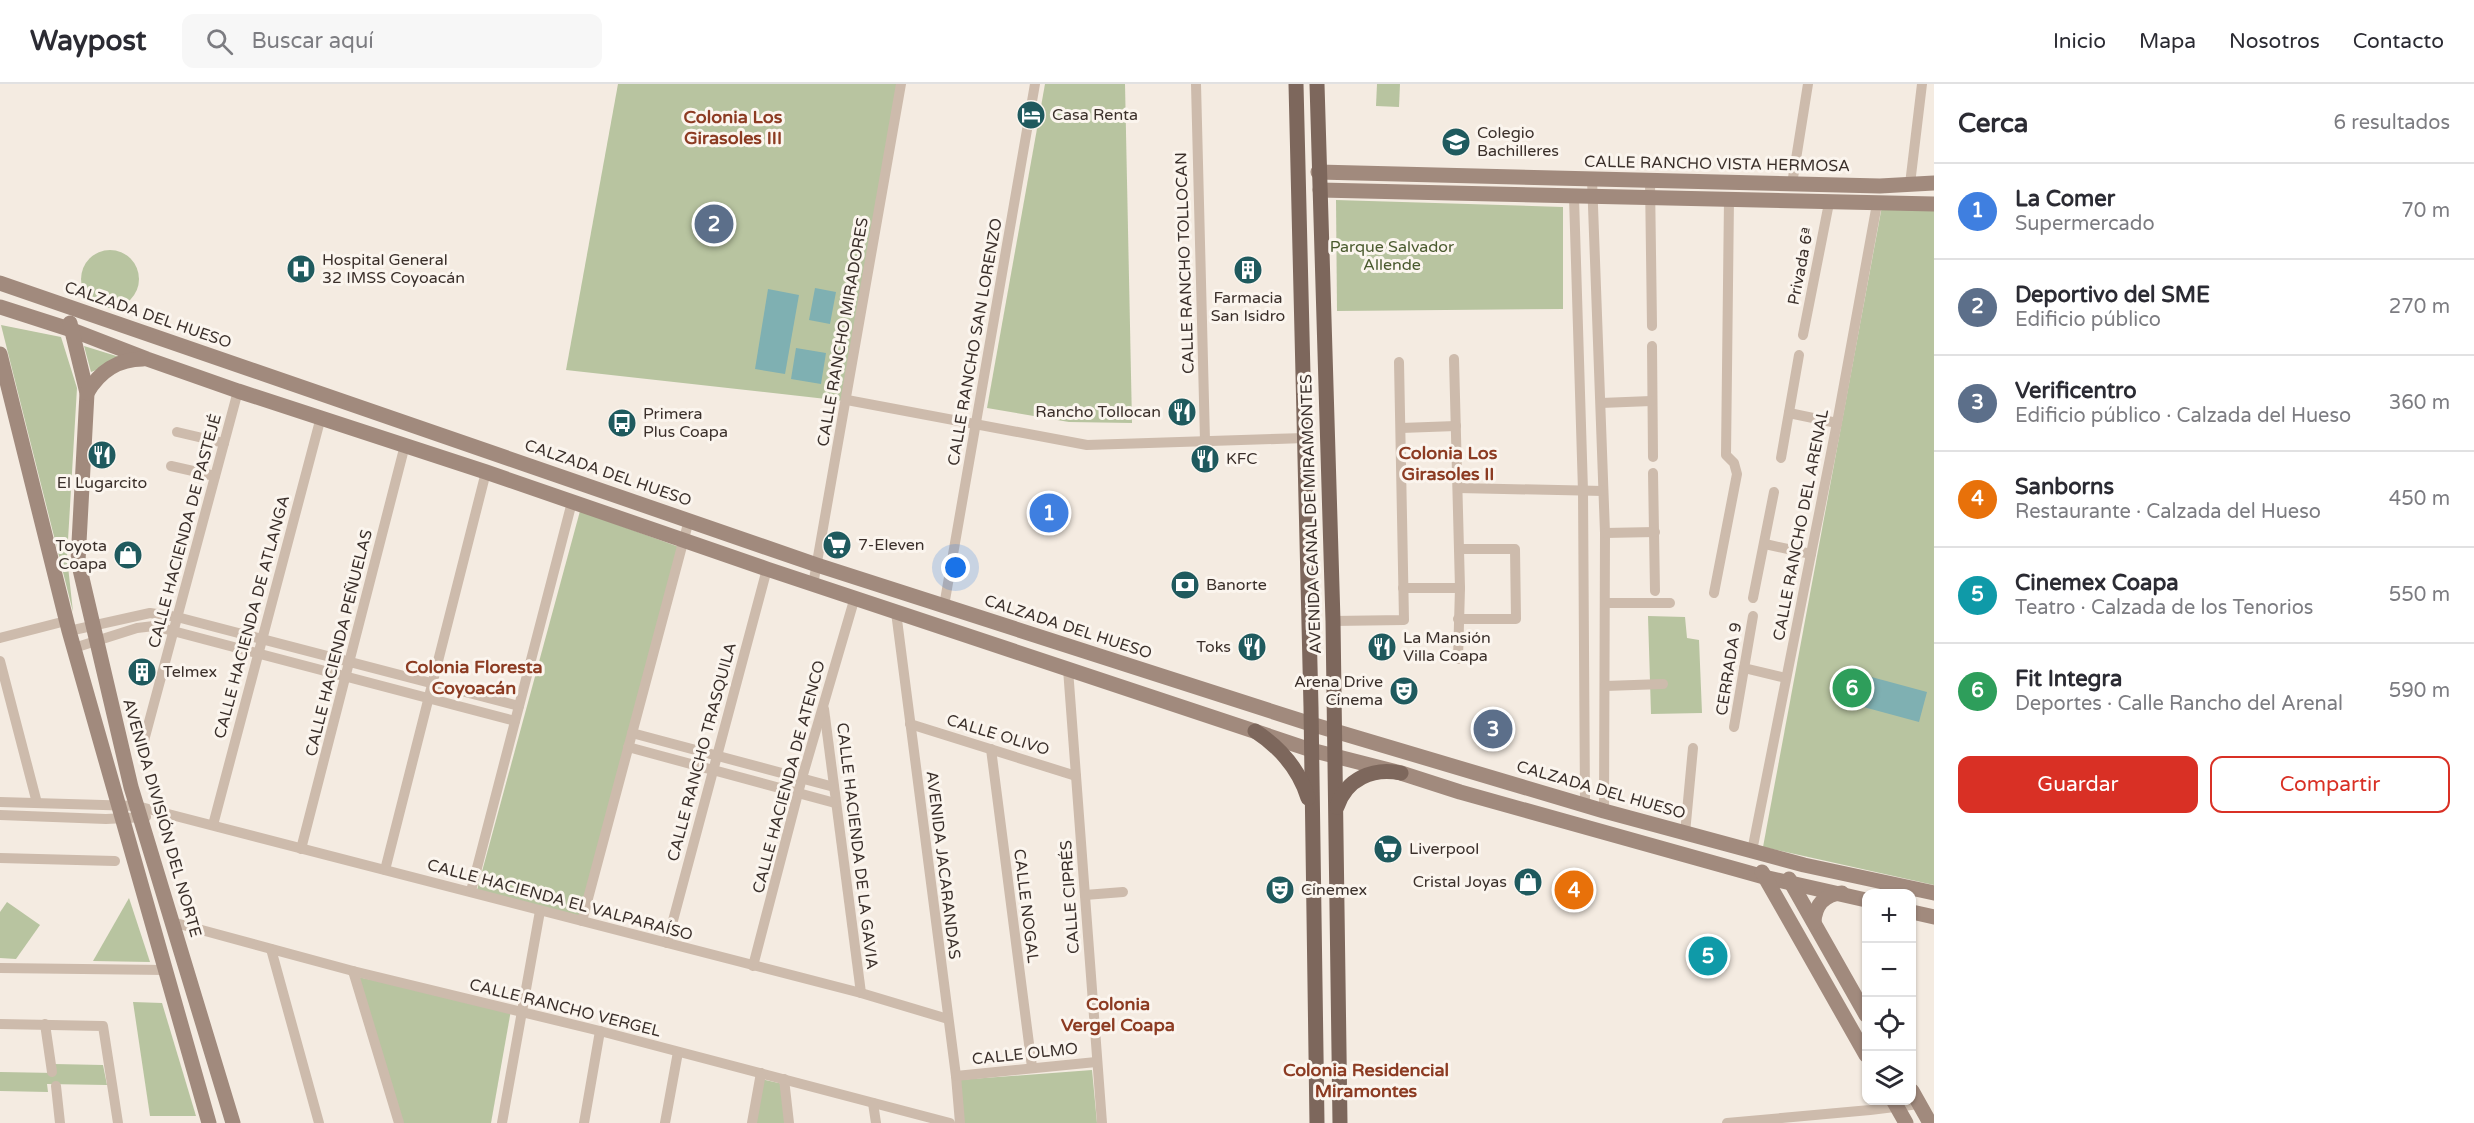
<!DOCTYPE html>
<html lang="es">
<head>
<meta charset="utf-8">
<style>
  :root { --surface:#fff; --page:#f7f7f7; --text:#2b2b33; --muted:#7c7c81; --line:#e1e1e2; --accent:#d93025 }
  body { margin:0; font-family:"Varela Round",sans-serif; background:var(--page); color:var(--text) }
  .controls { position:absolute; right:18px; bottom:18px; display:grid; overflow:hidden; border-radius:12px; box-shadow:0 2px 4px #0004 }
  .controls button { width:54px; height:54px; display:grid; place-items:center; padding:0; border:0; border-bottom:2px solid var(--line); background:var(--surface); color:var(--text); font:30px sans-serif }
  .you { position:absolute; left:956px; top:484px; width:21px; height:21px; margin:-15px; border:4px solid #fff; border-radius:50%; background:#1a73e8; box-shadow:0 0 0 9px #1a73e833 }
  .badge { display:grid; place-items:center; width:39px; height:39px; border-radius:50%; background:var(--accent); color:#fff; font-size:20px; font-weight:700 }
  .pin { position:absolute; translate:-50% -50%; border:3px solid #fff; box-shadow:0 2px 6px #0006 }
  .list { margin:0; padding:0; list-style:none }
  h2 { display:flex; justify-content:space-between; align-items:center; height:78px; margin:0; padding:0 24px; font-size:26px }
  h2 small { font-size:20px; font-weight:400; color:var(--muted) }
  .list li { display:grid; grid-template-columns:39px 1fr auto; gap:18px; align-items:center; box-sizing:border-box; height:96px; padding:0 24px; border-top:2px solid var(--line) }
  .list b { display:block; font-size:22px; white-space:nowrap }
  .list p { margin:0; font-size:20px; white-space:nowrap; color:var(--muted) }
  .list em { font-size:20px; font-style:normal; color:var(--muted) }
  .actions { display:flex; gap:12px; padding:18px 24px }
  .actions a { flex:1; padding:14px 0; border:2px solid var(--accent); border-radius:12px; text-align:center; font-size:21px; color:var(--accent) }
  .actions .main { background:var(--accent); color:#fff }
  .icon { flex:none; width:33px; height:33px; fill:none; stroke:currentColor; stroke-width:2; stroke-linecap:round; stroke-linejoin:round }
  .map { position:relative; flex:none; width:1934px; height:1039px; overflow:hidden }
  header { display:flex; align-items:center; gap:36px; box-sizing:border-box; height:84px; padding:0 30px; background:var(--surface); border-bottom:2px solid var(--line) }
  header strong { font-size:28px }
  nav { display:flex; gap:33px; margin-inline-start:auto; font-size:21px }
  .search { width:420px; height:54px; background:var(--page); display:flex; align-items:center; gap:15px; box-sizing:border-box; padding:0 21px; border-radius:12px; color:var(--muted); font-size:22px }
  main { display:flex }
  aside { flex:1; background:var(--surface) }
  .map>svg:first-child { display:block }
  .green { fill:#b8c4a0 }
  .water { fill:#7fb0b2 }
  .lines { fill:none; stroke-linecap:round; stroke-linejoin:round }
  .street { stroke:#cdbbac; stroke-width:10 }
  .secondary { stroke:#a18a7d; stroke-width:15 }
  .primary { stroke:#7d675c; stroke-width:15 }
  .labels { text-anchor:middle; dominant-baseline:central; stroke-width:6; stroke-linejoin:round; paint-order:stroke }
  .poi-label { font-size:16px; fill:#3b302b; stroke:#fbf5ee; text-anchor:start }
  .street-label { font-size:16px; fill:#3b302b; stroke:#fbf5ee }
  .park-label { font-size:16px; fill:#4a5a2e; stroke:#fbf5ee }
  .neighbourhood-label { font-size:18px; font-weight:bold; fill:#8c3b22; stroke:#fbf5ee }
</style>
</head>
<body>
<header>
<strong>Waypost</strong>
<div class="search"><svg class="icon" aria-label="search" viewBox="0 0 24 24"><circle cx="10" cy="10" r="6"/><path d="M15 15l6 6"/></svg>Buscar aquí</div>
<nav><a>Inicio</a><a>Mapa</a><a>Nosotros</a><a>Contacto</a></nav>
</header>
<main>
<div class="map">
<svg width="1934" height="1039" viewBox="0 0 1934 1039">
  <rect width="100%" height="100%" fill="#f4ebe1"/>
  <!-- green -->
  <g class="green">
    <polygon points="618,0 899,0 844,317 566,286"/>
    <polygon points="1045,0 1125,0 1132,339 1069,338 987,324"/>
    <polygon points="1377,0 1400,0 1399,23 1376,22"/>
    <polygon points="1336,116 1563,123 1563,225 1337,227"/>
    <polygon points="1882,122 1934,123 1934,801 1763,763"/>
    <circle cx="110" cy="195" r="29"/>
    <polygon points="1,241 61,253 77,304 67,473 73,528"/>
    <polygon points="84,262 126,275 91,288"/>
    <polygon points="580,427 679,463 579,832 477,806"/>
    <polygon points="1648,532 1685,533 1687,554 1699,556 1702,629 1651,630"/>
    <polygon points="129,814 150,878 93,877"/>
    <polygon points="7,818 40,841 16,875 0,874 0,828"/>
    <polygon points="358,893 511,926 491,1039 403,1039"/>
    <polygon points="133,918 162,919 196,1032 150,1032"/>
    <polygon points="54,980 103,981 107,1001 47,1000 48,1008 0,1007 0,988 56,989"/>
    <polygon points="1092,986 1097,1039 961,1039 957,996"/>
    <polygon points="761,995 783,1000 787,1039 754,1039"/>
  </g>
  <!-- water -->
  <g class="water">
    <polygon points="815,204 836,208 830,240 809,236"/>
    <polygon points="768,205 799,211 785,290 755,285"/>
    <polygon points="796,264 826,269 821,300 791,295"/>
    <polygon points="1853,588 1927,608 1919,638 1845,618"/>
  </g>
  <g class="lines">
    <!-- street -->
    <g class="street">
      <polyline points="1196,0 1205,357"/>
      <polyline points="1592,95 1605,449 1604,727"/>
      <polyline points="1650,96 1652,242"/>
      <polyline points="1792,100 1808,0"/>
      <polyline points="1910,100 1922,0"/>
      <polyline points="1574,113 1583,407 1585,721"/>
      <polyline points="1803,251 1829,119"/>
      <polyline points="1652,262 1653,373"/>
      <polyline points="1454,275 1460,504 1458,575"/>
      <polyline points="847,316 1087,361 1305,354"/>
      <polyline points="1601,319 1651,317"/>
      <polyline points="1789,329 1837,339"/>
      <polyline points="1401,344 1456,342"/>
      <polyline points="177,348 224,359"/>
      <polyline points="1781,374 1799,271"/>
      <polyline points="171,382 215,392"/>
      <polyline points="1653,389 1655,507"/>
      <polyline points="1458,404 1603,407"/>
      <polyline points="1605,449 1655,448"/>
      <polyline points="1765,460 1811,470"/>
      <polyline points="813,501 901,0"/>
      <polyline points="1403,504 1460,504"/>
      <polyline points="1714,509 1737,390 1734,379 1726,371 1729,115"/>
      <polyline points="1753,514 1774,408"/>
      <polyline points="1605,519 1670,519"/>
      <polyline points="944,522 1035,0"/>
      <polyline points="896,528 956,992 960,1039"/>
      <polyline points="1458,535 1516,535 1515,465 1459,465"/>
      <polyline points="1333,537 1404,536 1399,278"/>
      <polyline points="69,547 150,529 177,533 519,622"/>
      <polyline points="0,554 58,539"/>
      <polyline points="74,564 137,544 154,542 515,637"/>
      <polyline points="0,577 37,719"/>
      <polyline points="1744,584 1786,594"/>
      <polyline points="1068,585 1102,1039"/>
      <polyline points="1605,602 1663,600"/>
      <polyline points="824,625 861,909"/>
      <polyline points="910,640 1076,692"/>
      <polyline points="1734,643 1753,532"/>
      <polyline points="632,649 834,703"/>
      <polyline points="628,663 835,719"/>
      <polyline points="142,664 238,307"/>
      <polyline points="991,665 1032,983"/>
      <polyline points="0,718 137,722 861,909 948,935"/>
      <polyline points="0,731 106,735 146,733"/>
      <polyline points="213,741 321,333"/>
      <polyline points="1685,749 1693,664"/>
      <polyline points="301,765 405,361"/>
      <polyline points="1752,767 1837,339 1877,120"/>
      <polyline points="0,774 115,777"/>
      <polyline points="385,786 486,388"/>
      <polyline points="471,807 572,418"/>
      <polyline points="1085,811 1123,808"/>
      <polyline points="582,837 689,436"/>
      <polyline points="172,838 353,887 600,947 950,1039"/>
      <polyline points="667,859 767,485"/>
      <polyline points="271,865 319,1039"/>
      <polyline points="753,882 802,694 855,513"/>
      <polyline points="0,884 165,886"/>
      <polyline points="353,887 399,1039"/>
      <polyline points="0,940 103,942 118,1039"/>
      <polyline points="45,940 52,988"/>
      <polyline points="956,992 1096,978"/>
      <polyline points="784,995 789,1039"/>
      <polyline points="56,1002 60,1039"/>
      <polyline points="873,1019 876,1039"/>
      <polyline points="502,1039 540,827"/>
      <polyline points="584,1039 600,947"/>
      <polyline points="665,1039 678,968"/>
      <polyline points="752,1039 761,989"/>
      <polyline points="1727,1039 1870,1026 1919,1020"/>
    </g>
    <!-- secondary -->
    <g class="secondary">
      <polyline points="1318,88 1880,102 1934,99"/>
      <polyline points="1320,106 1934,120"/>
      <polyline points="0,199 817,481 1311,640 1604,727 1804,781 1934,809"/>
      <polyline points="0,223 72,246 147,275 238,307 486,388 767,485 1311,666 1401,689 1460,708 1764,793 1866,816"/>
      <polyline points="70,239 87,309 78,477 131,703 233,1039"/>
      <polyline points="0,270 69,547 209,1039"/>
      <path d="M87,309C99,288 118,275 143,275"/>
      <polyline points="1762,788 1866,971"/>
      <polyline points="1789,795 1866,931"/>
      <polyline points="1912,828 1934,833"/>
      <path d="M1814,838C1815,821 1825,810 1842,809"/>
      <polyline points="1912,1007 1930,1039"/>
      <polyline points="1893,1016 1906,1039"/>
    </g>
    <!-- primary -->
    <g class="primary">
      <polyline points="1296,0 1311,623 1317,1039"/>
      <polyline points="1317,0 1333,537 1340,1039"/>
      <path d="M1255,647C1281,664 1299,685 1308,714"/>
      <path d="M1337,723C1346,695 1373,683 1401,689"/>
    </g>
  </g>
  <!-- icons -->
  <defs>
    <g id="hotel-disc" transform="scale(1.5)"><circle r="9.5" fill="#1f5a5e" stroke="#fbf5ee"/><path d="M-6-4.5h1.5V1H6V5H4.5V3h-9V5H-6ZM-4 0a1.8 1.8 0 1 1 3.6 0ZM.5 0V-2.5h3Q6-2.5 6 0Z" fill="#fff"/></g>
    <g id="school-disc" transform="scale(1.5)"><circle r="9.5" fill="#1f5a5e" stroke="#fbf5ee"/><path d="M0-5L7-2L0 1L-7-2ZM-4 1L0 2.5L4 1V4Q0 6-4 4Z" fill="#fff"/></g>
    <g id="hospital-disc" transform="scale(1.5)"><circle r="9.5" fill="#1f5a5e" stroke="#fbf5ee"/><path d="M-5-5h3v3.5h4V-5h3V5h-3V1.5h-4V5h-3Z" fill="#fff"/></g>
    <g id="building-disc" transform="scale(1.5)"><circle r="9.5" fill="#1f5a5e" stroke="#fbf5ee"/><path d="M-4-6H4V6H1V3H-1V6H-4ZM-2.5-4.3h1.7v1.8h-1.7ZM.8-4.3h1.7v1.8H.8ZM-2.5-1h1.7V.8h-1.7ZM.8-1h1.7V.8H.8Z" fill="#fff"/></g>
    <g id="restaurant-disc" transform="scale(1.5)"><circle r="9.5" fill="#1f5a5e" stroke="#fbf5ee"/><path d="M-5-6h1v4h1v-4h1v4h1v-4h1v5L-1.5 .5V6h-2V.5L-5-1ZM5-6V6H3V1.5H1.5Q1.5-4 5-6Z" fill="#fff"/></g>
    <g id="bus-disc" transform="scale(1.5)"><circle r="9.5" fill="#1f5a5e" stroke="#fbf5ee"/><path d="M-5-6H5V4H4V6H2V4H-2V6H-4V4H-5ZM-3.5-4V0h7V-4ZM-3.5 1.2v1.5H-2V1.2ZM2 1.2v1.5H3.5V1.2Z" fill="#fff"/></g>
    <g id="supermarket-disc" transform="scale(1.5)"><circle r="9.5" fill="#1f5a5e" stroke="#fbf5ee"/><path d="M-6-5.5h2.5l.6 2H6L4.5 2H-2.5L-4.4-4H-6ZM-1.5 3.2a1.3 1.3 0 1 0 .1 0ZM3 3.2a1.3 1.3 0 1 0 .1 0Z" fill="#fff"/></g>
    <g id="shop-disc" transform="scale(1.5)"><circle r="9.5" fill="#1f5a5e" stroke="#fbf5ee"/><path d="M-5-2.5h2.3a2.7 3.5 0 0 1 5.4 0H5L5.5 6h-11ZM-1.5-2.5h3a1.5 2.3 0 0 0-3 0Z" fill="#fff"/></g>
    <g id="bank-disc" transform="scale(1.5)"><circle r="9.5" fill="#1f5a5e" stroke="#fbf5ee"/><path d="M-6-4H6V4H-6ZM0-2.3a2.3 2.3 0 1 0 0 4.6a2.3 2.3 0 1 0 0-4.6Z" fill="#fff"/></g>
    <g id="theatre-disc" transform="scale(1.5)"><circle r="9.5" fill="#1f5a5e" stroke="#fbf5ee"/><path d="M-5-5.5Q0-4 5-5.5V0Q5 5 0 6Q-5 5-5 0ZM-3.3-2.5H-1v1.5H-3.3ZM1-2.5H3.3v1.5H1ZM-2.8 1Q0 5.5 2.8 1Z" fill="#fff"/></g>
  </defs>
  <g fill-rule="evenodd">
    <use href="#hotel-disc" x="1031" y="31"/>
    <use href="#school-disc" x="1456" y="58"/>
    <use href="#hospital-disc" x="301" y="185"/>
    <use href="#building-disc" x="1248" y="186"/>
    <use href="#restaurant-disc" x="1182" y="328"/>
    <use href="#bus-disc" x="622" y="339"/>
    <use href="#restaurant-disc" x="102" y="371"/>
    <use href="#restaurant-disc" x="1205" y="375"/>
    <use href="#supermarket-disc" x="837" y="461"/>
    <use href="#shop-disc" x="128" y="471"/>
    <use href="#bank-disc" x="1185" y="501"/>
    <use href="#restaurant-disc" x="1252" y="563"/>
    <use href="#restaurant-disc" x="1382" y="563"/>
    <use href="#building-disc" x="142" y="588"/>
    <use href="#theatre-disc" x="1404" y="607"/>
    <use href="#supermarket-disc" x="1388" y="765"/>
    <use href="#shop-disc" x="1528" y="798"/>
    <use href="#theatre-disc" x="1280" y="806"/>
  </g>
  <g class="labels">
    <!-- poi labels -->
    <g class="poi-label">
      <text x="1052" y="31">Casa Renta</text>
      <text x="1477" y="49">Colegio<tspan x="1477" dy="18">Bachilleres</tspan></text>
      <text x="322" y="176">Hospital General<tspan x="322" dy="18">32 IMSS Coyoacán</tspan></text>
      <text x="1248" y="214" text-anchor="middle">Farmacia<tspan x="1248" dy="18">San Isidro</tspan></text>
      <text x="1161" y="328" text-anchor="end">Rancho Tollocan</text>
      <text x="643" y="330">Primera<tspan x="643" dy="18">Plus Coapa</tspan></text>
      <text x="1226" y="375">KFC</text>
      <text x="102" y="399" text-anchor="middle">El Lugarcito</text>
      <text x="858" y="461">7-Eleven</text>
      <text x="107" y="462" text-anchor="end">Toyota<tspan x="107" dy="18">Coapa</tspan></text>
      <text x="1206" y="501">Banorte</text>
      <text x="1403" y="554">La Mansión<tspan x="1403" dy="18">Villa Coapa</tspan></text>
      <text x="1231" y="563" text-anchor="end">Toks</text>
      <text x="163" y="588">Telmex</text>
      <text x="1383" y="598" text-anchor="end">Arena Drive<tspan x="1383" dy="18">Cinema</tspan></text>
      <text x="1409" y="765">Liverpool</text>
      <text x="1507" y="798" text-anchor="end">Cristal Joyas</text>
      <text x="1301" y="806">Cinemex</text>
    </g>
    <!-- street labels -->
    <g class="street-label">
      <text transform="translate(1717 80) rotate(1)">CALLE RANCHO VISTA HERMOSA</text>
      <text transform="translate(1185 179) rotate(-92)">CALLE RANCHO TOLLOCAN</text>
      <text transform="translate(1801 182) rotate(-79)">Privada 6ª</text>
      <text transform="translate(148 231) rotate(19)">CALZADA DEL HUESO</text>
      <text transform="translate(843 248) rotate(-80)">CALLE RANCHO MIRADORES</text>
      <text transform="translate(975 258) rotate(-80)">CALLE RANCHO SAN LORENZO</text>
      <text transform="translate(608 389) rotate(19)">CALZADA DEL HUESO</text>
      <text transform="translate(1311 430) rotate(-92)">AVENIDA CANAL DE MIRAMONTES</text>
      <text transform="translate(1801 441) rotate(-79)">CALLE RANCHO DEL ARENAL</text>
      <text transform="translate(185 447) rotate(-75)">CALLE HACIENDA DE PASTEJÉ</text>
      <text transform="translate(252 533) rotate(-75)">CALLE HACIENDA DE ATLANGA</text>
      <text transform="translate(1068 543) rotate(18)">CALZADA DEL HUESO</text>
      <text transform="translate(339 559) rotate(-76)">CALLE HACIENDA PEÑUELAS</text>
      <text transform="translate(1729 585) rotate(-81)">CERRADA 9</text>
      <text transform="translate(998 651) rotate(17)">CALLE OLIVO</text>
      <text transform="translate(702 668) rotate(-75)">CALLE RANCHO TRASQUILA</text>
      <text transform="translate(789 693) rotate(-75)">CALLE HACIENDA DE ATENCO</text>
      <text transform="translate(1601 706) rotate(16)">CALZADA DEL HUESO</text>
      <text transform="translate(162 734) rotate(74)">AVENIDA DIVISIÓN DEL NORTE</text>
      <text transform="translate(857 762) rotate(83)">CALLE HACIENDA DE LA GAVIA</text>
      <text transform="translate(943 781) rotate(83)">AVENIDA JACARANDAS</text>
      <text transform="translate(1070 813) rotate(-94)">CALLE CIPRÉS</text>
      <text transform="translate(560 816) rotate(15)">CALLE HACIENDA EL VALPARAÍSO</text>
      <text transform="translate(1026 822) rotate(83)">CALLE NOGAL</text>
      <text transform="translate(565 924) rotate(14)">CALLE RANCHO VERGEL</text>
      <text transform="translate(1025 970) rotate(-6)">CALLE OLMO</text>
    </g>
    <!-- park labels -->
    <g class="park-label">
      <text x="1392" y="163">Parque Salvador<tspan x="1392" dy="18">Allende</tspan></text>
    </g>
    <!-- neighbourhood labels -->
    <g class="neighbourhood-label">
      <text x="733" y="33">Colonia Los<tspan x="733" dy="21">Girasoles III</tspan></text>
      <text x="1448" y="369">Colonia Los<tspan x="1448" dy="21">Girasoles II</tspan></text>
      <text x="474" y="583">Colonia Floresta<tspan x="474" dy="21">Coyoacán</tspan></text>
      <text x="1118" y="920">Colonia<tspan x="1118" dy="21">Vergel Coapa</tspan></text>
      <text x="1366" y="986">Colonia Residencial<tspan x="1366" dy="21">Miramontes</tspan></text>
    </g>
  </g>
</svg>
<div class="controls">
<button>+</button>
<button>−</button>
<button><svg class="icon" aria-label="locate" viewBox="0 0 24 24"><circle cx="12" cy="12" r="6"/><path d="M12 2v4M12 18v4M2 12h4M18 12h4"/></svg></button>
<button><svg class="icon" aria-label="layers" viewBox="0 0 24 24"><path d="M12 4l9 5-9 5-9-5zM3 14l9 5 9-5"/></svg></button>
</div>
<div class="you"></div>
<div class="pin badge" style="left:1049px;top:429px;background:#3f7fe0">1</div>
<div class="pin badge" style="left:714px;top:140px;background:#5c6f8a">2</div>
<div class="pin badge" style="left:1493px;top:645px;background:#5c6f8a">3</div>
<div class="pin badge" style="left:1574px;top:806px;background:#e8710a">4</div>
<div class="pin badge" style="left:1708px;top:872px;background:#0f9aa8">5</div>
<div class="pin badge" style="left:1852px;top:604px;background:#2e9e5b">6</div>
</div>
<aside>
<h2>Cerca<small>6 resultados</small></h2>
<ul class="list">
<li><span class="badge" style="background:#3f7fe0">1</span><div><b>La Comer</b><p>Supermercado</p></div><em>70 m</em></li>
<li><span class="badge" style="background:#5c6f8a">2</span><div><b>Deportivo del SME</b><p>Edificio público</p></div><em>270 m</em></li>
<li><span class="badge" style="background:#5c6f8a">3</span><div><b>Verificentro</b><p>Edificio público · Calzada del Hueso</p></div><em>360 m</em></li>
<li><span class="badge" style="background:#e8710a">4</span><div><b>Sanborns</b><p>Restaurante · Calzada del Hueso</p></div><em>450 m</em></li>
<li><span class="badge" style="background:#0f9aa8">5</span><div><b>Cinemex Coapa</b><p>Teatro · Calzada de los Tenorios</p></div><em>550 m</em></li>
<li><span class="badge" style="background:#2e9e5b">6</span><div><b>Fit Integra</b><p>Deportes · Calle Rancho del Arenal</p></div><em>590 m</em></li>
</ul>
<div class="actions"><a class="main">Guardar</a><a>Compartir</a></div>
</aside>
</main>
</body>
</html>
